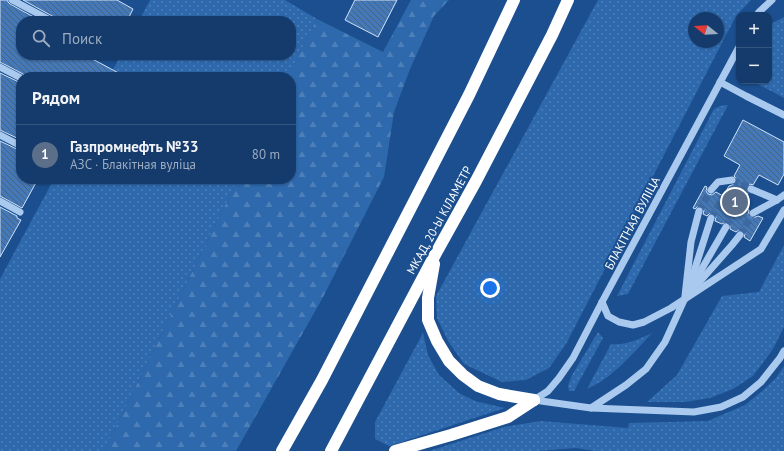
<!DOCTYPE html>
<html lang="ru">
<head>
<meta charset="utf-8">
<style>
  :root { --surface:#143b6b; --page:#214673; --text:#f1f3f6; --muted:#9dadc1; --line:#33557e; --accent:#ffd166 }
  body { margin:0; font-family:"PT Sans",sans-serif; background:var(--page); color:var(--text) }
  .controls { position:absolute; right:12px; top:12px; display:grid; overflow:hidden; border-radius:8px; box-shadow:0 1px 3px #0004 }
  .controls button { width:36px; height:36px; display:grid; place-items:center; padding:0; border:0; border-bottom:1px solid var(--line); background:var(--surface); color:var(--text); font:20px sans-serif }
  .compass { position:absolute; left:688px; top:12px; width:36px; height:36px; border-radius:50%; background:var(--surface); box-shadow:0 1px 3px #0004; rotate:288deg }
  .you { position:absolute; left:490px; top:288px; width:14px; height:14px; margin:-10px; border:3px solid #fff; border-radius:50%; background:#1a73e8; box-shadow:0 0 0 6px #1a73e833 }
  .badge { display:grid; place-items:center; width:26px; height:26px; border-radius:50%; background:var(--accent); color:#fff; font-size:13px; font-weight:700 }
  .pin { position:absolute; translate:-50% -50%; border:2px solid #fff; box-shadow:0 1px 4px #0006 }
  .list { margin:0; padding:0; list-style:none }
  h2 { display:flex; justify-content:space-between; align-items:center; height:52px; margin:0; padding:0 16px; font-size:17px }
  h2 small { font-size:13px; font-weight:400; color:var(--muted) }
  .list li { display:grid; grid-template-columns:26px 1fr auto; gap:12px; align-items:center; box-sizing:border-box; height:60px; padding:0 16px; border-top:1px solid var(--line) }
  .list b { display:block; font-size:15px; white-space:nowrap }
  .list p { margin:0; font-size:13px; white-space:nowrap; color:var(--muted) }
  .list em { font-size:13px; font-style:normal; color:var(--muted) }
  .icon { flex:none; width:22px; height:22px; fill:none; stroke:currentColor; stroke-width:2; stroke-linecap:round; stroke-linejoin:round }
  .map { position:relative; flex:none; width:784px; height:451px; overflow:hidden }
  .search { position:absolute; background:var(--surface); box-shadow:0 1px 3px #0004; left:16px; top:16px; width:280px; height:44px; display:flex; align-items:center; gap:10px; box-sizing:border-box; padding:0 14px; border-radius:16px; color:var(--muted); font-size:15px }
  .panel { position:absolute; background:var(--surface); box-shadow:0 1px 3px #0004; left:16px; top:72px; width:280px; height:112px; border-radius:16px }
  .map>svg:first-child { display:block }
  .grass { fill:url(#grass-dots); fill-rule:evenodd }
  .forest { fill:url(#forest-firs) }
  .building { fill:url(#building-back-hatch); stroke:#cfe3fa }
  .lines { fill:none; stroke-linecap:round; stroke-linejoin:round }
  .minor-tunnel { stroke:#3d69a0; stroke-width:7; stroke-dasharray:7 3.5; stroke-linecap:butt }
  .minor { stroke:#a9c9ee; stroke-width:7 }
  .highway { stroke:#fff; stroke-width:12 }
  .labels { text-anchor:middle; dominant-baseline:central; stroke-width:4; stroke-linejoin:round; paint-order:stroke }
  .street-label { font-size:12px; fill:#fff; stroke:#1b4f8f }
</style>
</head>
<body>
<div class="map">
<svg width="784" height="451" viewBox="0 0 784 451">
  <defs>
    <pattern id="grass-dots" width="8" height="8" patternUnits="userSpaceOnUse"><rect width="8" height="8" fill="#2e69ad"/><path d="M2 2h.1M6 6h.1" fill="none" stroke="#4d80b9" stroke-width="1.8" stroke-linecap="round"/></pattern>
    <pattern id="forest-firs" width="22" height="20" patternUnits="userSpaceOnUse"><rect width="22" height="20" fill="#2e69ad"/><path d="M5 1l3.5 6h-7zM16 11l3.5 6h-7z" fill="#4d80b9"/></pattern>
    <pattern id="building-back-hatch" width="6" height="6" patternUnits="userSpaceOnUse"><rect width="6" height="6" fill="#4478b7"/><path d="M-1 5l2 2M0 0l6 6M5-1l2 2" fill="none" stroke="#486282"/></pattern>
  </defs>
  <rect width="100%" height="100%" fill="#1b4f8f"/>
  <!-- grass -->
  <g class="grass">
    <polygon points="150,0 285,0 317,19 288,77 109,77 121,55 291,55 291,21 139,21"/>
    <path d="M598,0H751L736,16L566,344L549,368L526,380L502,382L464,364L448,341L437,318L436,296ZM694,18H718V42H694Z"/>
    <polygon points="784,17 784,98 752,81 769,81 769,25"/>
    <polygon points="728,105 628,294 617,296 714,109 720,106"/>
    <polygon points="54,179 238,179 104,451 0,451 0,279"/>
    <polygon points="784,245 784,327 773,349 753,376 733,389 710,398 685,402 647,402 677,375 722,296 759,292"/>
    <polygon points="598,332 603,338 574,391 569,391 568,386 572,375"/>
    <polygon points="423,333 428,355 439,375 459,393 475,401 505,408 389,446 375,439 375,422"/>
    <path d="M652,333C632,354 614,377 587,389L611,344C625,346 639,339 652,333Z"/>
    <polygon points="784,366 784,451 596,451 576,448 538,451 429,451 504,427 541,421 628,428 629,423 708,421 724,414 745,405 761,392 776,378"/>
  </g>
  <!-- forest -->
  <polygon class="forest" points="411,0 449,0 434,16 410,69 394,112 384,177 322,299 236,451 104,451 238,179 291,179 291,77 288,77 317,19 383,52"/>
  <!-- building -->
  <g class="building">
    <polygon points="0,0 7,0 8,2 10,4 41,21 21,21 21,55 85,55 126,77 26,77 23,74 0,62"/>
    <polygon points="23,0 117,0 133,9 127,21 57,21 56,19 54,17"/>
    <polygon points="355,0 397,0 378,37 345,20"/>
    <polygon points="0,73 21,83 21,140 0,130"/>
    <polygon points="743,120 784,142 784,174 778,185 759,175 753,185 750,184 746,187 746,190 748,193 741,206 749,210 748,215 751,217 753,218 758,216 763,218 750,241 744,237 745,234 743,231 739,230 736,232 730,229 730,225 728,223 724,223 722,224 715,221 716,217 713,213 710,213 707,216 703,214 704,210 702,207 698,206 695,209 693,208 705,186 707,187 706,191 708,194 712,195 716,192 723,196 729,186 735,184 736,182 737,179 734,176 740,165 724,156"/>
    <polygon points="0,141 21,151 21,179 38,179 22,208 0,196"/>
    <polygon points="0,207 17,216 17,218 21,220 0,257"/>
  </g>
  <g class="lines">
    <!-- minor-tunnel -->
    <g class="minor-tunnel">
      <polyline points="732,180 751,189"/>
      <polyline points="699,211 711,190"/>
      <polyline points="711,218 723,198 736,193 751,189"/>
      <polyline points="726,227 737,204 751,189"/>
      <polyline points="740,235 753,213"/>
    </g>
    <!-- minor -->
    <g class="minor">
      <polyline points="12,0 52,21"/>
      <polyline points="757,15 759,12 772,0"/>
      <polyline points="0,67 21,78"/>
      <polyline points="720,82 746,96 784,115"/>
      <polyline points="0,135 21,146"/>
      <polyline points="751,189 777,200"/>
      <polyline points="711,190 718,182 732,180"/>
      <polyline points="0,201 20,212"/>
      <polyline points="753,213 777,200 784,195"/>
      <polyline points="690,284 711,218"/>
      <polyline points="695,287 732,245 740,235"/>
      <polyline points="685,296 691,242 699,211"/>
      <polyline points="602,302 608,316 619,322 633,325 644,322 671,308 761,249 784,210"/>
      <polyline points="534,400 548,391 559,378 573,358 602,302 739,47"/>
      <polyline points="534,400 591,408 626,385 646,369 665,342 685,298 726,227"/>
      <polyline points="591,408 694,412 721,407 743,397 761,382 780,358 784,351"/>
    </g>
    <!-- highway -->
    <g class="highway">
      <polyline points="434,264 428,298 428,320 437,341 449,361 463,375 478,386 499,394 534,400"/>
      <polyline points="282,451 322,380 469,95 514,0"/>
      <polyline points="331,451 436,253 476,181 552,35 568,0"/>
      <polyline points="395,451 451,435 508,417 534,400"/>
    </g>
  </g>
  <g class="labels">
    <!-- street labels -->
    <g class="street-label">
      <text transform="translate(439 220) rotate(-61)">МКАД, 20-Ы КІЛАМЕТР</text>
      <text transform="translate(632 223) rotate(-62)">БЛАКІТНАЯ ВУЛІЦА</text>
    </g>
  </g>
</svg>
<div class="controls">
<button>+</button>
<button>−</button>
</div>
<svg class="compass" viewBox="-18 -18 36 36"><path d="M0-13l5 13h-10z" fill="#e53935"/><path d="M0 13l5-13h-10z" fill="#9dadc1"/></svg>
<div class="you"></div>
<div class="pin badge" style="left:735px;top:202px;background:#5c6f8a">1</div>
<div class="search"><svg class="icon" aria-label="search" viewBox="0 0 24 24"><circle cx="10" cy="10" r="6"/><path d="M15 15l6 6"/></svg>Поиск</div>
<section class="panel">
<h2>Рядом<small></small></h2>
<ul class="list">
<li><span class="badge" style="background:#5c6f8a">1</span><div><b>Газпромнефть №33</b><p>АЗС · Блакітная вуліца</p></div><em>80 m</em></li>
</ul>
</section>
</div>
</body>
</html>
